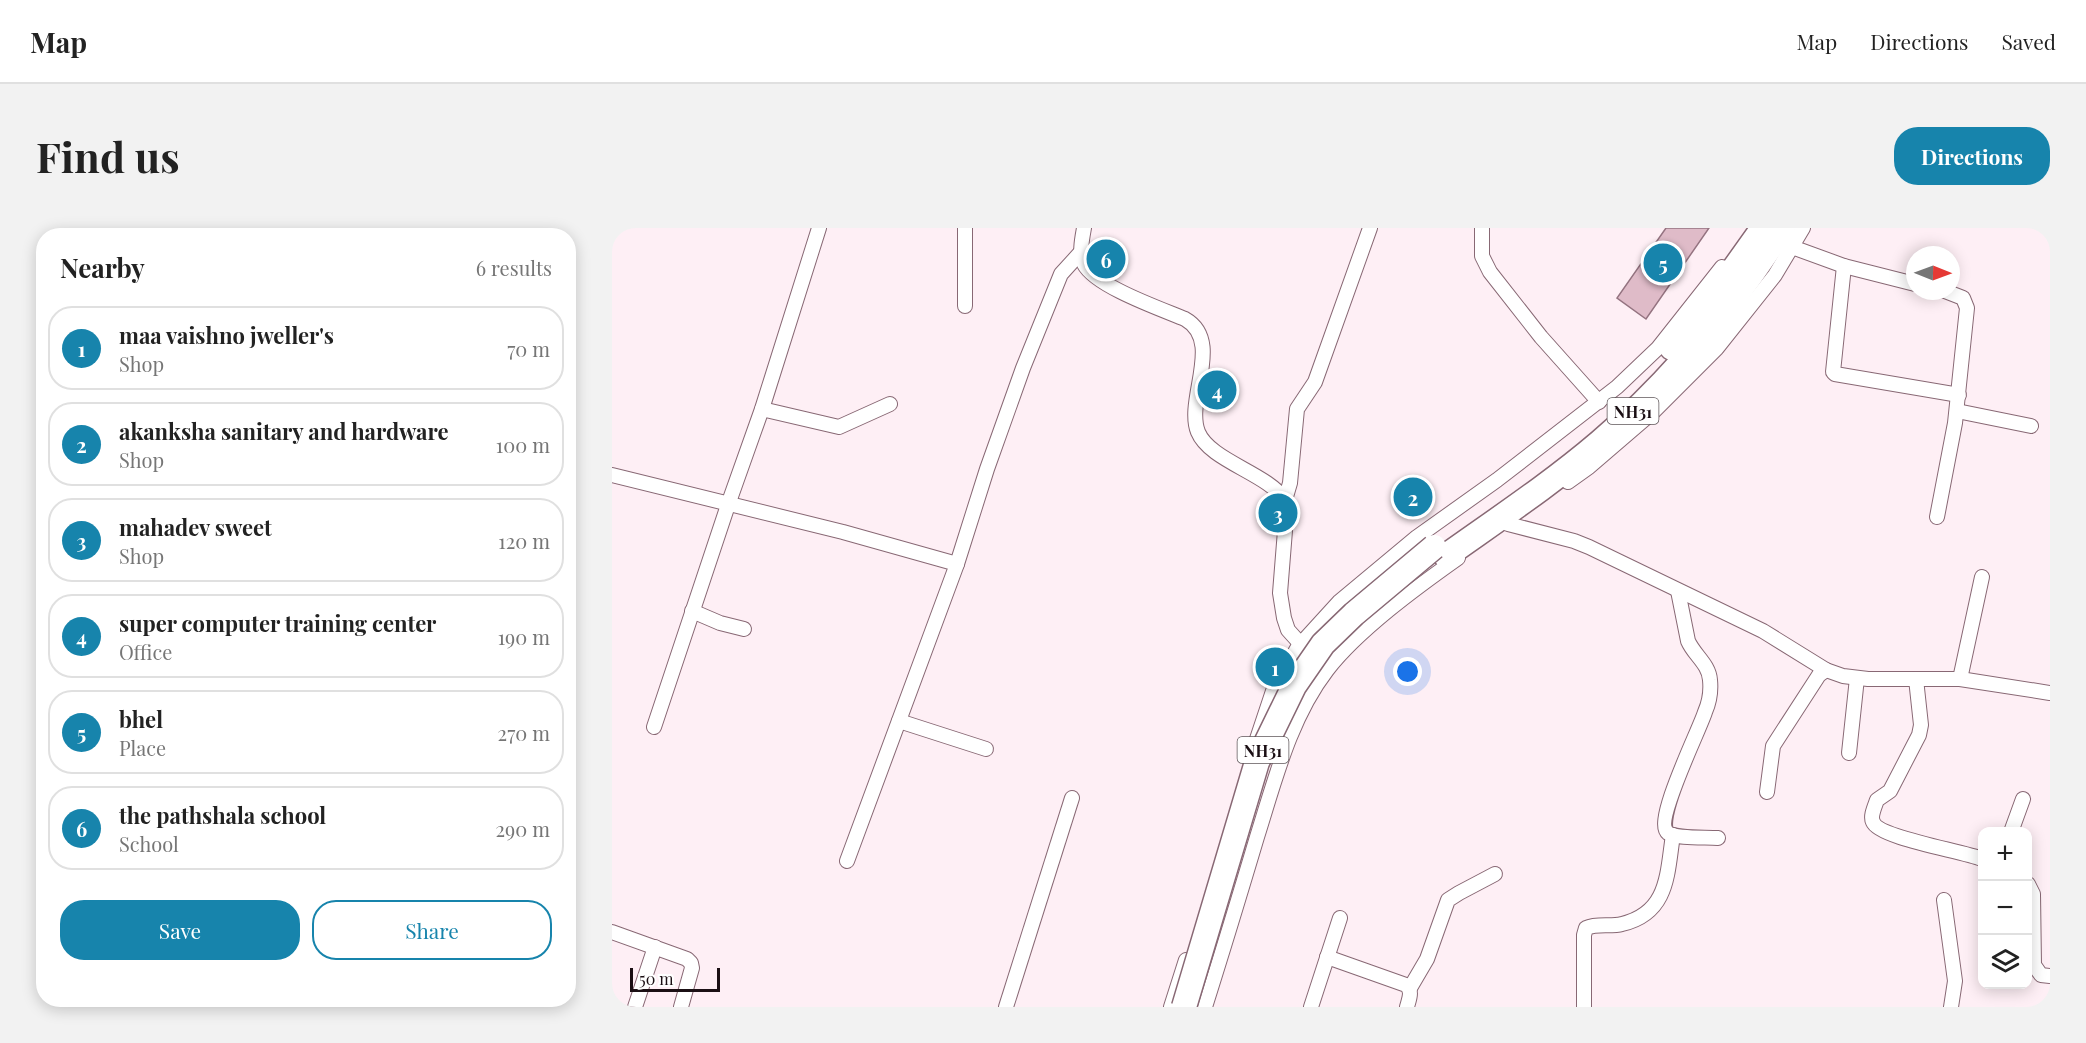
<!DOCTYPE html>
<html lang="en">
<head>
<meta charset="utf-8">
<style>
  :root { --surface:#fff; --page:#f2f2f2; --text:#222; --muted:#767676; --line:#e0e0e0; --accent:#1784ac }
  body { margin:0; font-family:"Playfair Display",serif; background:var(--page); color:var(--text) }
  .controls { position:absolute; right:18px; bottom:18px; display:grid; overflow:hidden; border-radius:12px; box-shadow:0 3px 15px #0003 }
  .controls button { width:54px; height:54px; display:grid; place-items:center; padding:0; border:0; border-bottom:2px solid var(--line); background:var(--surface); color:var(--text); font:30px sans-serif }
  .compass { position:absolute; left:1294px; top:18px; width:54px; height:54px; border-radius:50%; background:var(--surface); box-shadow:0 3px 15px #0003; rotate:91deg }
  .scale { position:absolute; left:18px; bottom:15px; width:90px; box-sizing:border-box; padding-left:6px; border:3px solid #1b0f14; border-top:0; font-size:16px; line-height:21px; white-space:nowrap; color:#1b0f14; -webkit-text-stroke:4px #fff; paint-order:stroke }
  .you { position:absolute; left:796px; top:444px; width:21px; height:21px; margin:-15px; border:4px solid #fff; border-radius:50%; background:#1a73e8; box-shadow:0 0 0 9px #1a73e833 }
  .badge { display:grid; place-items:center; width:39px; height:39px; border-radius:50%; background:var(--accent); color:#fff; font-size:20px; font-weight:700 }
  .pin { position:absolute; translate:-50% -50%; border:3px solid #fff; box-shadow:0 2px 6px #0006 }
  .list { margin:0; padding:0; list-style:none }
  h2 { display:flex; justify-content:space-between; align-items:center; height:78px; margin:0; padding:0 24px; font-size:26px }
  h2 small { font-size:20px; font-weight:400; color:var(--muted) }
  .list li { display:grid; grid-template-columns:39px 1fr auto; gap:18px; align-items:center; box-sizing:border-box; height:84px; margin:0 12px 12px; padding:0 12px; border:2px solid var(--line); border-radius:24px }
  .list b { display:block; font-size:22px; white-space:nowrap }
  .list p { margin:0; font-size:20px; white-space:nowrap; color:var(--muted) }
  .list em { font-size:20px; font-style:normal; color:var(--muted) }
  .actions { display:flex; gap:12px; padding:18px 24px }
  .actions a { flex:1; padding:14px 0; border:2px solid var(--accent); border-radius:24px; text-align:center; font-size:21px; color:var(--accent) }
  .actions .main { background:var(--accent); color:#fff }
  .icon { flex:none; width:33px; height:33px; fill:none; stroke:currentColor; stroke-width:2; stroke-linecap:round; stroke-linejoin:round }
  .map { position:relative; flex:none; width:1438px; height:779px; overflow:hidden; border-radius:24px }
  header { display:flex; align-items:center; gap:36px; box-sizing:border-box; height:84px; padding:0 30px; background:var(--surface); border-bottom:2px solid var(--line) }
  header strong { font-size:28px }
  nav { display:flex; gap:33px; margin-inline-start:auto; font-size:21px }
  .intro { display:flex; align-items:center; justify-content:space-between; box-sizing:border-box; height:144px; padding:0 36px }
  h1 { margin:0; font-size:42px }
  .button { padding:15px 27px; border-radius:24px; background:var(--accent); color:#fff; font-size:21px; font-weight:700 }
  main { display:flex; gap:36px; padding:0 36px }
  aside { flex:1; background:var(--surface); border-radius:24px; box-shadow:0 3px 15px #0003 }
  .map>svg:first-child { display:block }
  .building { fill:#dfbbc8; stroke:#947380; stroke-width:1.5 }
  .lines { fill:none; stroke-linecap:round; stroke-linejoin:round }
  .minor-casing { stroke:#886874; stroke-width:16 }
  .trunk-casing { stroke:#886874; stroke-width:27 }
  .minor { stroke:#fff; stroke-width:14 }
  .trunk { stroke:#fff; stroke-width:24 }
  .trunk-bridge-casing { stroke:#886874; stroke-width:27; stroke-linecap:butt }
  .trunk-bridge { stroke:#fff; stroke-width:24 }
  .labels { text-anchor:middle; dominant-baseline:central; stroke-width:5; stroke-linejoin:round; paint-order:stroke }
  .shield { fill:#fff; stroke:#5f575a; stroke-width:1.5 }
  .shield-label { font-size:16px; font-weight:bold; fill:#1b0f14 }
</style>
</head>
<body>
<header>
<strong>Map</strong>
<nav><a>Map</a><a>Directions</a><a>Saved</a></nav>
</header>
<div class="intro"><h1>Find us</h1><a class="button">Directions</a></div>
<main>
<aside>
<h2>Nearby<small>6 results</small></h2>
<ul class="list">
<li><span class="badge">1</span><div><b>maa vaishno jweller's</b><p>Shop</p></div><em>70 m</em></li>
<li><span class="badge">2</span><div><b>akanksha sanitary and hardware</b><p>Shop</p></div><em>100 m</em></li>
<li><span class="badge">3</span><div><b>mahadev sweet</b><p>Shop</p></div><em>120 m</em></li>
<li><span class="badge">4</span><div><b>super computer training center</b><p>Office</p></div><em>190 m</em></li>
<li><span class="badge">5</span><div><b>bhel</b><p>Place</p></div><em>270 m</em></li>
<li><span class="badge">6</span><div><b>the pathshala school</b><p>School</p></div><em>290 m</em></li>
</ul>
<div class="actions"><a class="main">Save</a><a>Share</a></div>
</aside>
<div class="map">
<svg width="1438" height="779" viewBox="0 0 1438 779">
  <rect width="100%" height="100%" fill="#feeff5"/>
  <!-- building -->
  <polygon class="building" points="1054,0 1097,0 1034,91 1005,70"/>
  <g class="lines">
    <!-- minor casing -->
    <g class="minor-casing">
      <g id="minor">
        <polyline points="353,0 353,78"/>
        <path d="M472,0C470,11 467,25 472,36C483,58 549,81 573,91C612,113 573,171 586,204C598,233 655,245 673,272L674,290L668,365L672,390L676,402L694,422"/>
        <polyline points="870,0 870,28 878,44 929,109 987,174"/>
        <polyline points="1180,19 1232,38 1303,56"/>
        <polyline points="1232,38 1221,144 1223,146 1347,167"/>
        <polyline points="150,181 227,199 278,176"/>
        <polyline points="1345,183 1419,198"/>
        <polyline points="0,247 231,304 345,336"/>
        <polyline points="956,254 977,239 1041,184 1105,120 1163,47 1191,0"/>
        <polyline points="673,272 678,255 685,181 703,154 758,0"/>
        <polyline points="1325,289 1343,195 1355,80 1351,70 1333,63"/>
        <polyline points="896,296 962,313 977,319 1151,403 1214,442 1231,448 1256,451 1348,451 1438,465"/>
        <path d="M1066,363L1076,413C1082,427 1097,436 1098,452C1099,462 1097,475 1093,484C1088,501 1041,594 1056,605C1065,611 1094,609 1106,610"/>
        <polyline points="80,383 108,395 132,401"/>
        <path d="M1304,451L1309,497L1307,507L1278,563L1265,572C1263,578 1258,588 1261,594C1267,610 1351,623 1370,631"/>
        <polyline points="1348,451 1370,349"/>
        <polyline points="287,493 374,521"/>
        <polyline points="42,499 117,274 150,181 207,0"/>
        <polyline points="644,514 661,463 686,419 727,374 805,309 885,252 1005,159 1046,120 1110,39"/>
        <polyline points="1237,525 1245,450"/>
        <polyline points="1155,564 1161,518 1207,447 1214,442"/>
        <polyline points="1399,604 1411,571"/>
        <polyline points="235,633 345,336 375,241 411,140 449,46 469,24"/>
        <polyline points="1416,656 1421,666 1422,737 1429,747 1438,748"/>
        <polyline points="1332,672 1343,753 1339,779"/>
        <polyline points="0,704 75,731 79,735 80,740 69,779"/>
        <path d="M715,729L794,757C801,763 797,771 795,779"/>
        <polyline points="798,760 815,731 836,672 847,665 883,646"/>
        <polyline points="23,779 43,719"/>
        <polyline points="394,779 460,570"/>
        <polyline points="559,779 574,732"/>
        <path d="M593,779C611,722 628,666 645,609C663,552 678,490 715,442C746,402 805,359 846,330"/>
        <polyline points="699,779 728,690"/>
        <path d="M972,779V707L974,700C985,695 999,699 1010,696C1057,685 1055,645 1061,607"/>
      </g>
    </g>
    <!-- trunk casing -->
    <g class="trunk-casing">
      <g id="trunk">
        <polyline points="1060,120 1094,80 1151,0"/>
        <path d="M834,328C886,291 940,255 988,214C1060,153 1120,79 1171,0"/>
      </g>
    </g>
    <!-- minor -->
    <use href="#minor" class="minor"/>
    <!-- trunk -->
    <use href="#trunk" class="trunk"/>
    <!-- trunk-bridge casing -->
    <g class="trunk-bridge-casing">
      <polyline id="trunk-bridge" points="572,779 645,534 682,458 711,416 742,386 822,319"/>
    </g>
    <!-- trunk-bridge -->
    <use href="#trunk-bridge" class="trunk-bridge"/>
  </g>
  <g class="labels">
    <!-- shield labels -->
    <g class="shield">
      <rect x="995.5" y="170" width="51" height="26" rx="4.5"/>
      <rect x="625.5" y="509" width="51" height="26" rx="4.5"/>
    </g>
    <g class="shield-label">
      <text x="1021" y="183">NH31</text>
      <text x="651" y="522">NH31</text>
    </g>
  </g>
</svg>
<div class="controls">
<button>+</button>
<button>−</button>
<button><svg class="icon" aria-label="layers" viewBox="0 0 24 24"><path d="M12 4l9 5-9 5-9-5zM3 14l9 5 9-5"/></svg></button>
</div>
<svg class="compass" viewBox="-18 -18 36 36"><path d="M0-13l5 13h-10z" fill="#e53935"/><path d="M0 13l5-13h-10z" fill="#767676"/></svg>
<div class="scale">50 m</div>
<div class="you"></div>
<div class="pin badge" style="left:663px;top:439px">1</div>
<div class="pin badge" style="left:801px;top:269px">2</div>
<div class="pin badge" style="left:666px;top:285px">3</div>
<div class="pin badge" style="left:605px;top:162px">4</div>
<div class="pin badge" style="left:1051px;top:35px">5</div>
<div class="pin badge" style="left:494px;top:31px">6</div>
</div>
</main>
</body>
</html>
